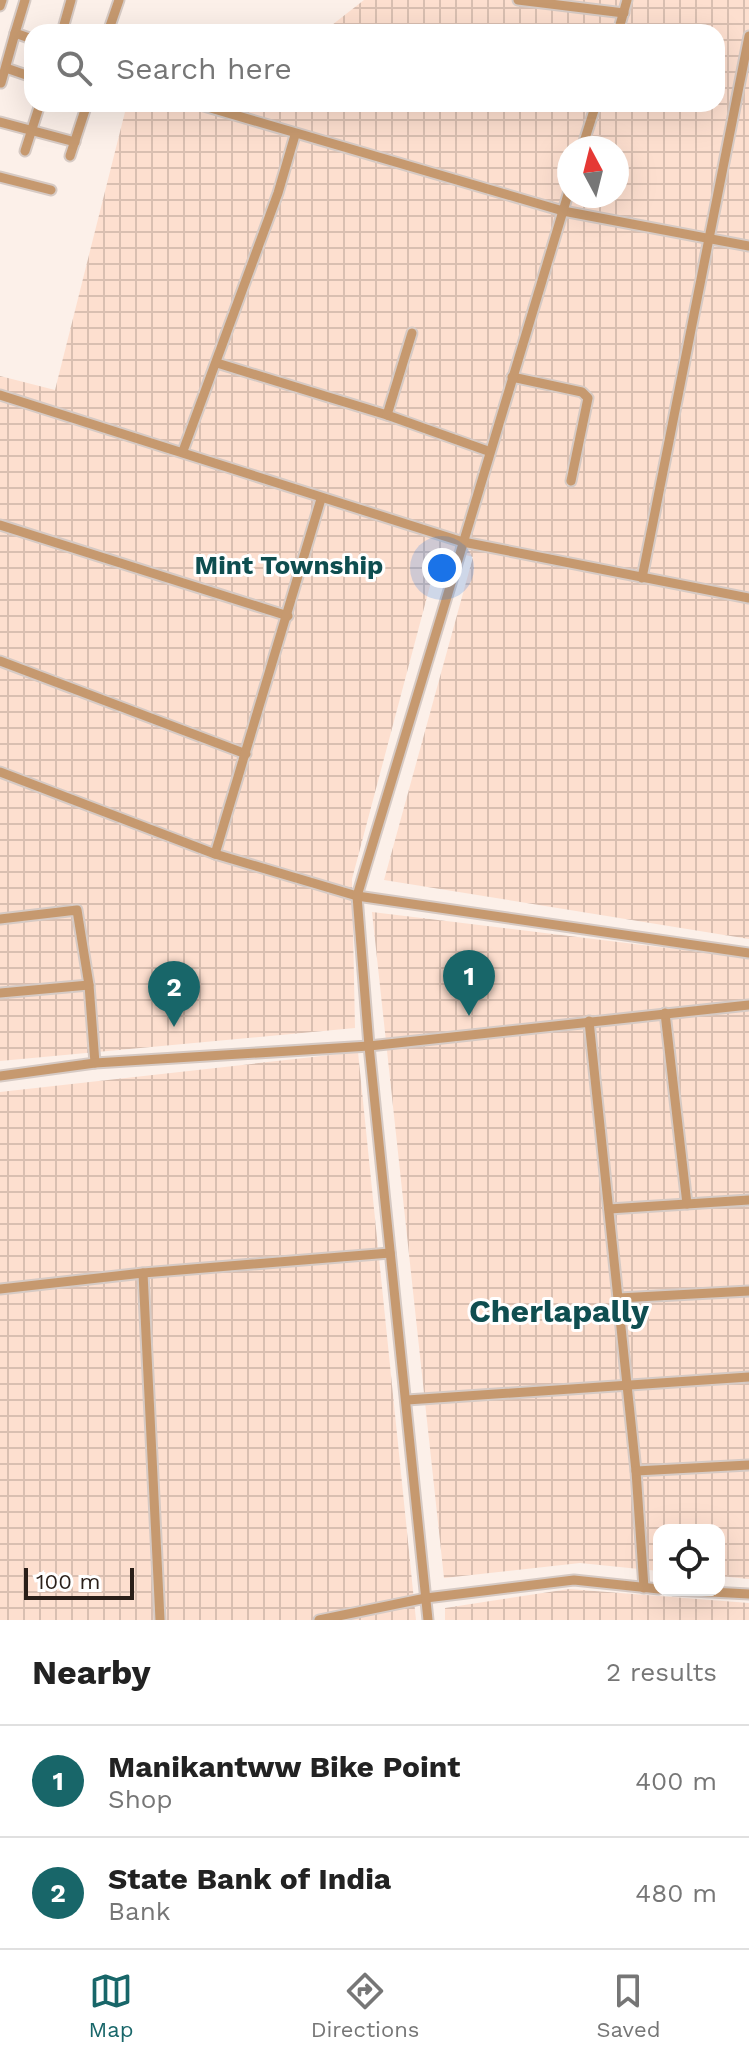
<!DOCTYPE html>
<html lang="en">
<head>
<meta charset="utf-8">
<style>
  :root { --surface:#fff; --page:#f6f6f6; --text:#222; --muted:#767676; --line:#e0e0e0; --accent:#186669 }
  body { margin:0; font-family:"Work Sans",sans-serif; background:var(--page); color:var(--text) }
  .controls { position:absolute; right:24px; bottom:24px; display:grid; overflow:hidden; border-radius:16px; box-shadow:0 8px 32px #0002 }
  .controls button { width:72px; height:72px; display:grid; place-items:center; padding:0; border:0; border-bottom:2px solid var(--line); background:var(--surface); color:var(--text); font:40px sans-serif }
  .compass { position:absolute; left:557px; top:136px; width:72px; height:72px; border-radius:50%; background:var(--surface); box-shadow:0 8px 32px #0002; rotate:353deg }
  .scale { position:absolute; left:24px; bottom:20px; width:110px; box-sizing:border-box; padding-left:8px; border:4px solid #2a1f19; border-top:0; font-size:22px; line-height:28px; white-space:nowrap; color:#2a1f19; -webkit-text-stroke:6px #fff; paint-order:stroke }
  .you { position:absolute; left:442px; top:568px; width:28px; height:28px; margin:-20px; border:6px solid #fff; border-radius:50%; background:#1a73e8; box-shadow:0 0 0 12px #1a73e833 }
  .badge { display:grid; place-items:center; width:52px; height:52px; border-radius:50%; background:var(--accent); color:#fff; font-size:26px; font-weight:700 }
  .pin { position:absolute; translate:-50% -66px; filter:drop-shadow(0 2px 4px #0008) }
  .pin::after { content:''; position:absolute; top:42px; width:28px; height:24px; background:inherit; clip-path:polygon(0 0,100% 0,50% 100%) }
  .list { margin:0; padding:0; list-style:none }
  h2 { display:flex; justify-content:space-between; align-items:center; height:104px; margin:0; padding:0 32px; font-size:34px }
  h2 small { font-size:26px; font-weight:400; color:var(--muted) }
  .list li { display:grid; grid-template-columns:52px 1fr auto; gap:24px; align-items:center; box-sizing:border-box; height:112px; padding:0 32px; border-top:2px solid var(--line) }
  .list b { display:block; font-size:30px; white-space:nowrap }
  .list p { margin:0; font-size:26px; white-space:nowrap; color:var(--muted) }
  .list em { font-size:26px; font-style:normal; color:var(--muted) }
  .icon { flex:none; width:44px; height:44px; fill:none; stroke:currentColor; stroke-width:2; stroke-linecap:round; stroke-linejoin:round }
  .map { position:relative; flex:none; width:749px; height:1620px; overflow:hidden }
  .search { position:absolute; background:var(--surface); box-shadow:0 8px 32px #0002; left:24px; right:24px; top:24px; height:88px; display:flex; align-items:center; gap:20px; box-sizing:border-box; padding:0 28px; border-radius:24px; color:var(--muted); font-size:30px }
  .sheet { height:328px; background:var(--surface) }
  nav { display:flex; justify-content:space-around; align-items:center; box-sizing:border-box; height:112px; border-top:2px solid var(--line); background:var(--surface); font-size:22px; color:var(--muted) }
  nav a { display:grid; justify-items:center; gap:4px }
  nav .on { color:var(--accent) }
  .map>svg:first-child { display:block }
  .industrial { fill:url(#industrial-grid); fill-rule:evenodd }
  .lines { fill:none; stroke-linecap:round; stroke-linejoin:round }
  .minor-casing { stroke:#d6cac4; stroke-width:13 }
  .minor { stroke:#c6996f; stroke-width:9 }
  .labels { text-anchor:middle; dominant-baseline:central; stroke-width:6; stroke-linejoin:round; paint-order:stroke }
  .neighbourhood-label { font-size:26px; font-weight:bold; fill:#0f4e50; stroke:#fff }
  .district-label { font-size:32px; font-weight:bold; fill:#0f4e50; stroke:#fff }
</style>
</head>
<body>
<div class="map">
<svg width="749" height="1620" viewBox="0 0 749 1620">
  <defs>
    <pattern id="industrial-grid" width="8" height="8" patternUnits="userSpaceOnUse" patternTransform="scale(2)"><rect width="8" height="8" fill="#fddfcf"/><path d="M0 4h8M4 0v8" fill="none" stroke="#d9bfb1"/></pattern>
  </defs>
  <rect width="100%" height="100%" fill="#fcf0e9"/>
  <!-- industrial -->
  <g class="industrial">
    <path d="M364,0H749V939L384,880L473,557L440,548L352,879L355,1028L0,1061V376L55,390L127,104H717V32H323ZM569,148H617V196H569Z"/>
    <polygon points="372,912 749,958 749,1579 719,1576 719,1530 659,1530 659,1571 580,1563 444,1578"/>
    <polygon points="358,1052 416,1620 0,1620 0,1092"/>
    <polygon points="569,1589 749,1603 749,1620 445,1620 445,1608"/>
  </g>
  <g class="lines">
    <!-- minor casing -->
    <g class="minor-casing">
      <g id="minor">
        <polyline points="25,0 15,33 32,39"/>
        <polyline points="518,0 624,13"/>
        <polyline points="0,6 2,0"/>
        <polyline points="62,32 71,0"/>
        <polyline points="108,32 119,0"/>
        <polyline points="618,32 627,0"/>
        <polyline points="6,68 32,77"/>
        <polyline points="1,83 15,33"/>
        <polyline points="197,104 563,211 749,246"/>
        <polyline points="0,122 75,142"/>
        <polyline points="582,148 596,104"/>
        <polyline points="25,151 40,104"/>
        <polyline points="70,156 87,104"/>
        <polyline points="0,177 51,190"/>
        <polyline points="217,363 387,415 488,451"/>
        <polyline points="512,377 582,392 588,398 571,481"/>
        <polyline points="0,395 463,542 749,598"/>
        <polyline points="387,415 412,333"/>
        <polyline points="183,451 278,193 295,135"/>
        <polyline points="0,525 288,616"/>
        <polyline points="642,578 749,36"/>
        <polyline points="0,661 246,754"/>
        <polyline points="0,772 215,854 357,896 749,953"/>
        <polyline points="215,854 321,499"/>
        <polyline points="0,919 77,910 89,985 95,1063"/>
        <polyline points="0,993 89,985"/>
        <polyline points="665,1013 687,1204"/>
        <polyline points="589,1021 636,1471 644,1588"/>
        <polyline points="0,1076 95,1063 369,1046 749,1005"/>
        <polyline points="609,1209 749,1200"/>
        <polyline points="143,1273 160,1620"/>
        <polyline points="0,1289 143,1273 390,1253"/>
        <polyline points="619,1298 749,1291"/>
        <polyline points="407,1400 749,1377"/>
        <polyline points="636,1471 749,1465"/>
        <polyline points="673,1590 749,1594"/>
        <polyline points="319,1620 426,1598 574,1580 659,1589"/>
        <polyline points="428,1620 369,1046 357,896 569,191"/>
      </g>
    </g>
    <!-- minor -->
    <use href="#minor" class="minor"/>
  </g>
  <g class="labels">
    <!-- neighbourhood labels -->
    <g class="neighbourhood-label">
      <text x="289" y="565">Mint Township</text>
    </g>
    <!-- district labels -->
    <g class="district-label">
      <text x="559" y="1311">Cherlapally</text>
    </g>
  </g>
</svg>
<div class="controls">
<button><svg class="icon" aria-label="locate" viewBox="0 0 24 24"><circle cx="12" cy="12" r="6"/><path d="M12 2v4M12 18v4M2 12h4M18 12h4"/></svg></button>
</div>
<svg class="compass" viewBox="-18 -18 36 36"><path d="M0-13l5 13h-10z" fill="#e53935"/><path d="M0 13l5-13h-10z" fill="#767676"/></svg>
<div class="scale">100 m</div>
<div class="you"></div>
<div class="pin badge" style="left:469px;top:1016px">1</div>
<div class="pin badge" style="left:174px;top:1027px">2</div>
<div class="search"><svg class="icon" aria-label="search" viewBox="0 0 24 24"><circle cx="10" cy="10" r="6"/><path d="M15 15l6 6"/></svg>Search here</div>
</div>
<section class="sheet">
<h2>Nearby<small>2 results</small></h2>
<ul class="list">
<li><span class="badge">1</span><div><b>Manikantww Bike Point</b><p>Shop</p></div><em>400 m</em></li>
<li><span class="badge">2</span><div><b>State Bank of India</b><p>Bank</p></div><em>480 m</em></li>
</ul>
</section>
<nav>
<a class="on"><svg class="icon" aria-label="map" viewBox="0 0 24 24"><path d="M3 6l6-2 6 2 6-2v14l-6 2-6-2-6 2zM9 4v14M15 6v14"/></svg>Map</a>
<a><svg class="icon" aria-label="directions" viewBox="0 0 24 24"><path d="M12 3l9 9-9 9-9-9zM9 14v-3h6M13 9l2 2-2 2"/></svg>Directions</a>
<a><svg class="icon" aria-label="saved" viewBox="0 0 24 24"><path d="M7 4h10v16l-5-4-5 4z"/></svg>Saved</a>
</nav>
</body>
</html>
